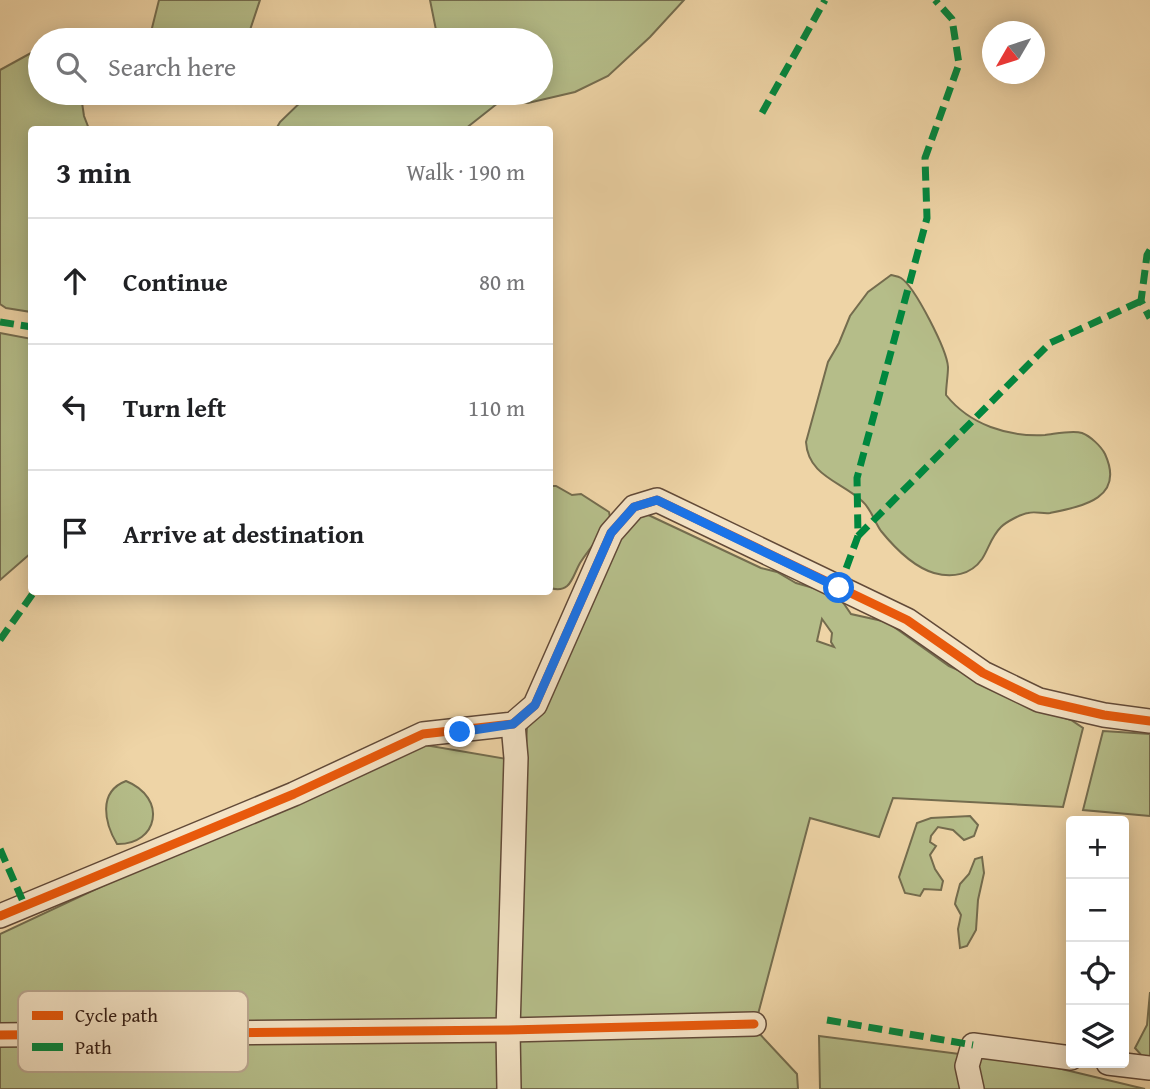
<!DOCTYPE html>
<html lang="en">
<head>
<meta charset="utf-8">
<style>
  :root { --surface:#fff; --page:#f6f6f6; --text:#202124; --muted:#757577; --line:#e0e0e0 }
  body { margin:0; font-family:"Gentium Book Plus",serif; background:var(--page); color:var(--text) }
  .controls { position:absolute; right:21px; bottom:21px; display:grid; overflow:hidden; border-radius:7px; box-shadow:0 4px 18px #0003 }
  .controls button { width:63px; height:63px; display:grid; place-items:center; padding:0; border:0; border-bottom:2px solid var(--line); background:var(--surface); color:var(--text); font:35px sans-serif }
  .compass { position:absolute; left:982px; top:21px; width:63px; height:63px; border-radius:50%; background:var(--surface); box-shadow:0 4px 18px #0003; rotate:231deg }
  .stop { position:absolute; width:21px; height:21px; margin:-16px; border:5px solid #1a73e8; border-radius:50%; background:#fff }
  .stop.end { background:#1a73e8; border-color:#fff; box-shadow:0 2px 7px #0008 }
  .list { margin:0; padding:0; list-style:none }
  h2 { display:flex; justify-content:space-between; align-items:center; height:91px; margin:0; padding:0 28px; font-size:30px }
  h2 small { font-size:23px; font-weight:400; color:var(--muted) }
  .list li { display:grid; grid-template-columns:46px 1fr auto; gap:21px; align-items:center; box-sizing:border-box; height:126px; padding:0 28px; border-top:2px solid var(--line) }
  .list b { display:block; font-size:26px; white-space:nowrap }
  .list em { font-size:23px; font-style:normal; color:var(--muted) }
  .icon { flex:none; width:38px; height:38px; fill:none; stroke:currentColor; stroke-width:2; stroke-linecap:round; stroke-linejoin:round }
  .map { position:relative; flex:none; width:1150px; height:1089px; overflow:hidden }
  .search { position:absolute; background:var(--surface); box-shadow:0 4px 18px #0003; left:28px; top:28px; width:525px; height:77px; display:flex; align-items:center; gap:18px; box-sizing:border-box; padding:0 24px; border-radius:38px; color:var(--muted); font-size:26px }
  .panel { position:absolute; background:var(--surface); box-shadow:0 4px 18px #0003; left:28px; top:126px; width:525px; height:469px; border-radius:7px }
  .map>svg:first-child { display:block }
  .green { fill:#b5bd89; stroke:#746c4e; stroke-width:2; fill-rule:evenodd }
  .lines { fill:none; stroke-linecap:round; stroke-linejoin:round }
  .minor-casing { stroke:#624a38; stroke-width:26 }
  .minor { stroke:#f4e3c5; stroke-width:23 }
  .quiet { stroke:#00873e; stroke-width:7; stroke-dasharray:14 7; stroke-linecap:butt }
  .cycleway-casing { stroke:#f4e3c5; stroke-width:13 }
  .cycleway { stroke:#e8590c; stroke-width:9 }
  .route { stroke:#1a73e8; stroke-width:9 }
  .key { fill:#f4e3c5; stroke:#baa790; stroke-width:2 }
  .key-label { font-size:19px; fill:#341c13 }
</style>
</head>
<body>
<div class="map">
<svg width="1150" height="1089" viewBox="0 0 1150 1089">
  <rect width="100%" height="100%" fill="#eed4a6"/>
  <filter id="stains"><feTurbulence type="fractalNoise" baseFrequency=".00286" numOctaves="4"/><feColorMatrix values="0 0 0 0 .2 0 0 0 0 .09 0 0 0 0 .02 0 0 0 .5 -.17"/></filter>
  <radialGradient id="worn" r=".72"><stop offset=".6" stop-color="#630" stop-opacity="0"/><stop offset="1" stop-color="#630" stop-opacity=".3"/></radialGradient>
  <!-- green -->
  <g class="green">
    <polygon points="159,0 260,0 249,33 242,40 149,40"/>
    <polygon points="430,0 684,0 650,37 608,76 575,92 528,103 503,99 465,129 276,129 280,122 310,93 541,93 541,40 438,40"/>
    <polygon points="40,48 40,93 83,93 81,96 84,116 89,129 32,130 31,312 6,308 0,304 0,70"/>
    <path d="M891,275C895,276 898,276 901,278C915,287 947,350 948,367C948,376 946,386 946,395C970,425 1008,437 1045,435C1055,434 1072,430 1082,433C1090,436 1101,446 1105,454C1125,498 1084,506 1050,513C1043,514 1035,511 1028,513C1021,514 1006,522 1001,527C991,537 989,548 982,559C971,575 952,578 934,573C914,567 894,547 881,531C874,521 871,508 861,500C839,481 808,475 806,442L828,362L839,343L850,316L868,292Z"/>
    <polygon points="0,333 32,339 31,553 0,580"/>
    <path d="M550,486H556L572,495L581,494L609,512L611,522C601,535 589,549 580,563C572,577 571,594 550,588Z"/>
    <path d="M642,512L761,568L777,572L796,583L838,595L851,614L887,622L949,666L997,687L1037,709L1071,720L1083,728L1063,807L893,798L879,837L810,818L757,1018L513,1024L527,727L557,657L620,536ZM822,619L832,633L831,642L834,647L817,641Z"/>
    <polygon points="1103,731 1150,734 1150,816 1083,810"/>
    <polygon points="419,744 507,759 499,1024 0,1030 0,934 209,836"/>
    <path d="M126,781C168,798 158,845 117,844C105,824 97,792 126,781Z"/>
    <polygon points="970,816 978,825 974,836 964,840 953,830 938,827 931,836 930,842 936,846 930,855 935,869 943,881 941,890 924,889 920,896 905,893 899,877 917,823 931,818"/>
    <polygon points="982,857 984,873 978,900 976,930 967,946 960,948 958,929 961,915 955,904 956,899 960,884 969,874 975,859"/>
    <polygon points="1150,992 1150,1059 1142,1056 1135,1048 1147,1025"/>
    <polygon points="756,1030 797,1074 798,1089 515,1089 514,1038"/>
    <polygon points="505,1036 506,1089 0,1089 0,1039"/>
    <polygon points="819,1036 1045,1065 1145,1089 820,1089"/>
  </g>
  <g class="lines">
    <!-- minor casing -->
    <g class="minor-casing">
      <g id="minor">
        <polyline points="0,916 294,794 423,734 513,724 535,705 611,533 634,507 657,500 907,620 983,673 1039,700 1104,715 1150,721"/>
        <polyline points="0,1035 508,1030 754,1024"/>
        <polyline points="1108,1063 1150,1068"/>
        <polyline points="509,1089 508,1030 516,758 513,724"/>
        <polyline points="972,1089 967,1066 973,1045 1071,1058"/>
      </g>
    </g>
    <!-- minor -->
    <use href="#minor" class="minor"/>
    <!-- quiet -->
    <g class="quiet">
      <polyline points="762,113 825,0"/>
      <polyline points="1150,250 1147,255 1141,301 1150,318"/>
      <polyline points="0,322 32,327"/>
      <polyline points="858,536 1050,343 1141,301"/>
      <polyline points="839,588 858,536 857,478 927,218 925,158 959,64 952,19 935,0"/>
      <polyline points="0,640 34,592"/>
      <polyline points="0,849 25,906"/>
      <polyline points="827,1020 973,1045"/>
    </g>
    <!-- cycleway casing -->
    <g class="cycleway-casing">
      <g id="cycleway">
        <polyline points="0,916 294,794 423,734 513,724 535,705 611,533 634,507 657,500 907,620 983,673 1039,700 1104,715 1150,721"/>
        <polyline points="0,1035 508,1030 754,1024"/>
      </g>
    </g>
    <!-- cycleway -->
    <use href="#cycleway" class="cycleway"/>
  </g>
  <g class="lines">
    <!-- route -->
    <polyline class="route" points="460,732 513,724 535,705 611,533 634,507 657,500 839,588"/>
  </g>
  <!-- legend -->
  <rect x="18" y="991" width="230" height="81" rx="10" class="key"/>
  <rect x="32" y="1011" width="31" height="9" fill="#e8590c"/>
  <rect x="32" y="1043" width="31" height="8" fill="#00873e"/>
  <g class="key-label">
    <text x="75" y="1022">Cycle path</text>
    <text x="75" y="1054">Path</text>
  </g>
  <rect width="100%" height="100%" filter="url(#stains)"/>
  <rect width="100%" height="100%" fill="url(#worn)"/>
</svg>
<div class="controls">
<button>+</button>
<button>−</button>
<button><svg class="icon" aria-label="locate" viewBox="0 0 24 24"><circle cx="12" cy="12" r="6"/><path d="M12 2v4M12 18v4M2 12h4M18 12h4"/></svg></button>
<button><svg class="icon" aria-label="layers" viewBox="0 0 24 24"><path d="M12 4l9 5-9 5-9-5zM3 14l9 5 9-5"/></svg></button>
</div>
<svg class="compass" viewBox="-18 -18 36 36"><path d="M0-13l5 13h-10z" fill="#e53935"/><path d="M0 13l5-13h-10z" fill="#757577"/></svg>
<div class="stop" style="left:839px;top:588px"></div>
<div class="stop end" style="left:460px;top:732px"></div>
<div class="search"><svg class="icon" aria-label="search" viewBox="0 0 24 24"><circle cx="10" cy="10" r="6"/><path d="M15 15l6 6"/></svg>Search here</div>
<section class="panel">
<h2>3 min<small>Walk · 190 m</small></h2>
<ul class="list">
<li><svg class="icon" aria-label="ahead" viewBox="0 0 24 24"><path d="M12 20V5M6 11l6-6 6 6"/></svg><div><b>Continue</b></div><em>80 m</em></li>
<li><svg class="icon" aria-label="left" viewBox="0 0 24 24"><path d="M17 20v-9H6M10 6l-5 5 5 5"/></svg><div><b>Turn left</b></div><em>110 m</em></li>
<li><svg class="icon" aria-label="arrive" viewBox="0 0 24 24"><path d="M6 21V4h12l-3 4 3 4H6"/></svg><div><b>Arrive at destination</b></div></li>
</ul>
</section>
</div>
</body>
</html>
